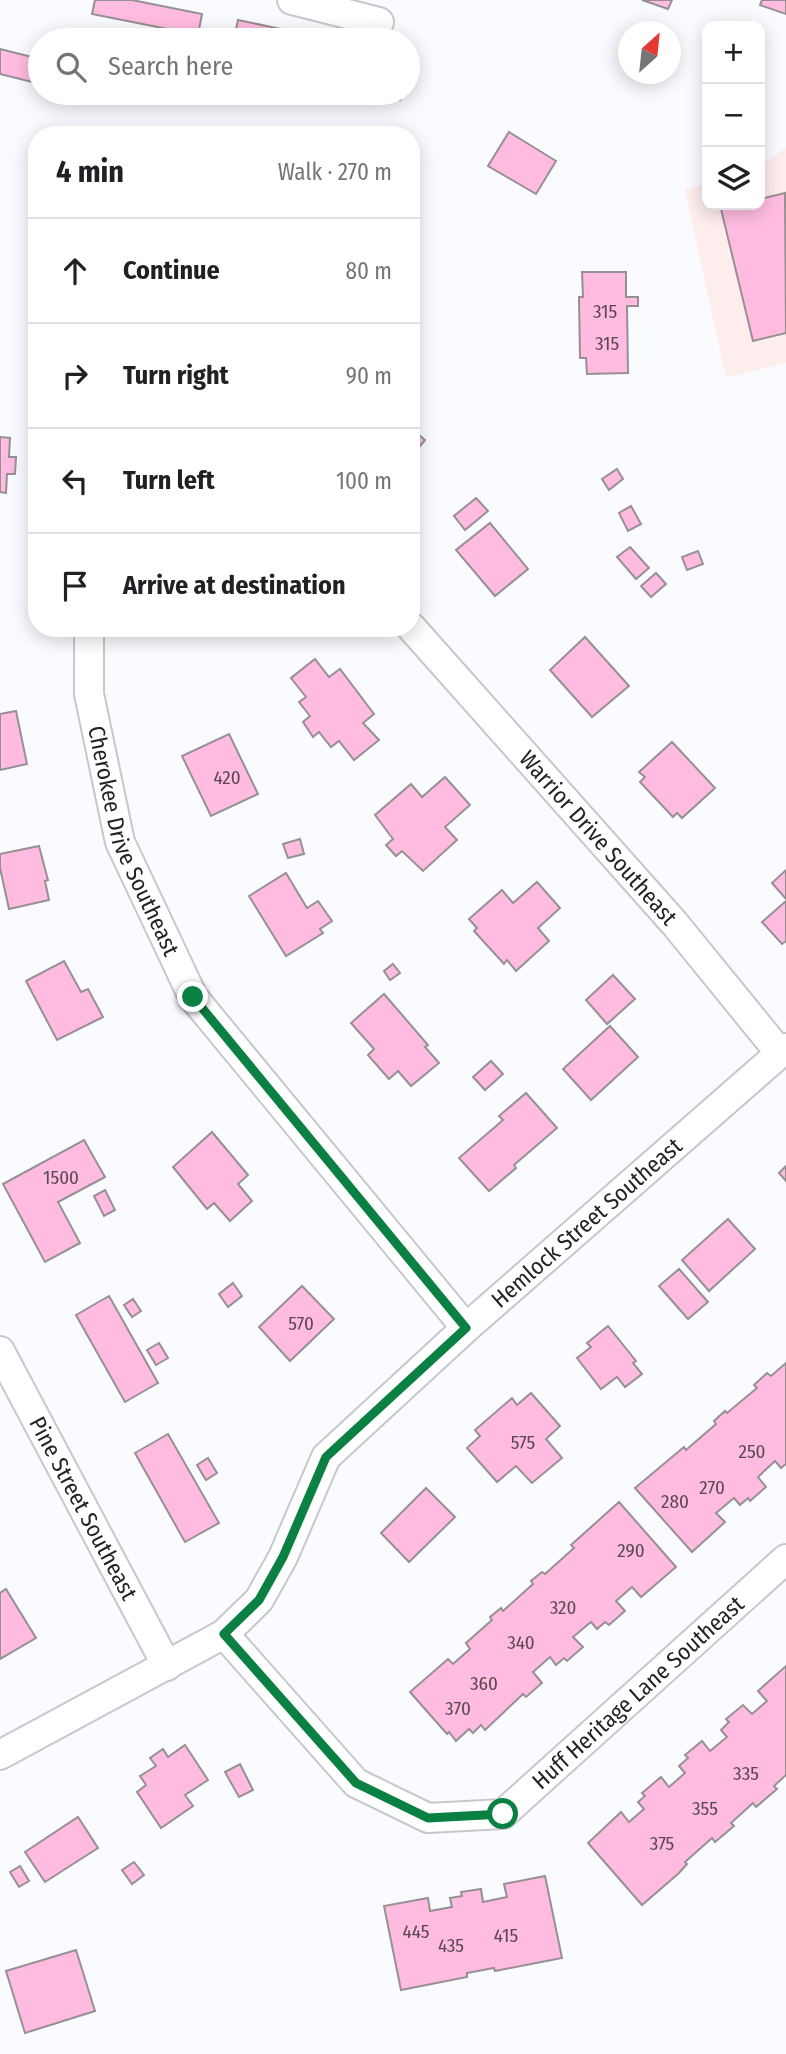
<!DOCTYPE html>
<html lang="en">
<head>
<meta charset="utf-8">
<style>
  :root { --surface:#fff; --page:#f2f2f2; --text:#202124; --muted:#757577; --line:#e0e0e0 }
  body { margin:0; font-family:"Fira Sans Condensed",sans-serif; background:var(--page); color:var(--text) }
  .controls { position:absolute; right:21px; top:21px; display:grid; overflow:hidden; border-radius:14px; box-shadow:0 4px 18px #0003 }
  .controls button { width:63px; height:63px; display:grid; place-items:center; padding:0; border:0; border-bottom:2px solid var(--line); background:var(--surface); color:var(--text); font:35px sans-serif }
  .compass { position:absolute; left:618px; top:21px; width:63px; height:63px; border-radius:50%; background:var(--surface); box-shadow:0 4px 18px #0003; rotate:27deg }
  .stop { position:absolute; width:21px; height:21px; margin:-16px; border:5px solid #0b8043; border-radius:50%; background:#fff }
  .stop.end { background:#0b8043; border-color:#fff; box-shadow:0 2px 7px #0008 }
  .list { margin:0; padding:0; list-style:none }
  h2 { display:flex; justify-content:space-between; align-items:center; height:91px; margin:0; padding:0 28px; font-size:30px }
  h2 small { font-size:23px; font-weight:400; color:var(--muted) }
  .list li { display:grid; grid-template-columns:46px 1fr auto; gap:21px; align-items:center; box-sizing:border-box; height:105px; padding:0 28px; border-top:2px solid var(--line) }
  .list b { display:block; font-size:26px; white-space:nowrap }
  .list em { font-size:23px; font-style:normal; color:var(--muted) }
  .icon { flex:none; width:38px; height:38px; fill:none; stroke:currentColor; stroke-width:2; stroke-linecap:round; stroke-linejoin:round }
  .map { position:relative; flex:none; width:786px; height:2054px; overflow:hidden }
  .search { position:absolute; background:var(--surface); box-shadow:0 4px 18px #0003; left:28px; top:28px; width:392px; height:77px; display:flex; align-items:center; gap:18px; box-sizing:border-box; padding:0 24px; border-radius:38px; color:var(--muted); font-size:26px }
  .panel { position:absolute; background:var(--surface); box-shadow:0 4px 18px #0003; left:28px; top:126px; width:392px; height:511px; border-radius:28px }
  .map>svg:first-child { display:block }
  .commercial { fill:#fdedec }
  .building { fill:#ffbce0; stroke:#979093; stroke-width:2 }
  .lines { fill:none; stroke-linecap:round; stroke-linejoin:round }
  .street-casing { stroke:#c7c7ce; stroke-width:32 }
  .street { stroke:#fff; stroke-width:28 }
  .route { stroke:#0b8043; stroke-width:9 }
  .labels { text-anchor:middle; dominant-baseline:central; stroke-width:6; stroke-linejoin:round; paint-order:stroke }
  .number-label { font-size:19px; fill:#5a4954 }
  .street-label { font-size:23px; fill:#232326; stroke:#fafbff }
</style>
</head>
<body>
<div class="map">
<svg width="786" height="2054" viewBox="0 0 786 2054">
  <rect width="100%" height="100%" fill="#fafbff"/>
  <!-- commercial -->
  <polygon class="commercial" points="786,148 786,363 726,378 685,190 707,183 707,205 760,205 760,165"/>
  <!-- building -->
  <g class="building">
    <polygon points="95,0 132,0 202,14 198,35 92,14"/>
    <polygon points="642,0 672,0 668,9"/>
    <polygon points="762,0 786,0 786,14 760,5"/>
    <polygon points="238,20 328,39 327,40 234,38"/>
    <polygon points="0,49 40,59 40,84 0,74"/>
    <polygon points="375,93 402,93 400,100"/>
    <polygon points="509,132 556,161 536,194 488,166"/>
    <polygon points="785,193 786,333 753,341 721,209 738,205 760,205 760,199"/>
    <polygon points="582,272 626,272 626,297 638,297 638,306 627,306 628,373 587,374 586,358 580,358 579,297 583,297"/>
    <polygon points="411,428 425,440 411,457"/>
    <polygon points="0,437 10,438 9,457 16,457 15,474 7,474 6,493 0,492"/>
    <polygon points="617,469 623,479 609,490 602,479"/>
    <polygon points="476,498 488,511 465,530 454,516"/>
    <polygon points="631,506 641,524 628,531 619,513"/>
    <polygon points="490,523 528,569 495,596 456,550"/>
    <polygon points="630,547 649,568 636,579 617,557"/>
    <polygon points="698,551 703,564 687,570 682,557"/>
    <polygon points="656,573 666,584 651,597 641,586"/>
    <polygon points="585,637 629,686 592,717 550,670"/>
    <polygon points="315,659 329,677 340,669 374,714 363,723 379,740 354,760 339,741 331,747 319,732 313,737 303,722 310,716 299,702 306,697 291,678"/>
    <polygon points="16,711 27,764 0,770 0,714"/>
    <polygon points="229,734 258,794 211,816 182,756"/>
    <polygon points="672,742 715,788 682,818 677,813 673,817 640,782 645,777 639,772"/>
    <polygon points="445,777 470,805 445,827 457,840 423,871 402,851 396,856 386,845 393,839 375,815 411,784 422,797"/>
    <polygon points="300,839 304,854 288,858 283,844"/>
    <polygon points="39,846 48,880 45,881 49,900 9,909 0,868 0,854"/>
    <polygon points="786,870 786,899 772,883"/>
    <polygon points="286,873 307,908 318,901 332,921 320,929 323,933 286,956 249,896"/>
    <polygon points="537,882 560,908 538,928 549,941 516,971 507,960 504,964 474,931 477,928 469,919 502,890 513,903"/>
    <polygon points="786,901 786,941 782,944 762,922"/>
    <polygon points="64,961 81,992 88,989 103,1017 57,1040 26,981"/>
    <polygon points="393,964 400,973 390,980 384,971"/>
    <polygon points="613,975 635,999 607,1024 586,1000"/>
    <polygon points="384,994 428,1045 425,1047 439,1063 411,1086 398,1071 389,1079 368,1055 374,1049 351,1023"/>
    <polygon points="610,1026 638,1057 591,1100 563,1069"/>
    <polygon points="491,1061 503,1074 485,1090 473,1077"/>
    <polygon points="526,1093 557,1128 514,1165 516,1168 489,1191 459,1158 503,1120 499,1116"/>
    <polygon points="212,1132 248,1175 238,1184 252,1201 230,1221 214,1203 207,1209 173,1167"/>
    <polygon points="84,1140 105,1177 58,1202 80,1243 45,1262 3,1184"/>
    <polygon points="786,1166 786,1181 779,1173"/>
    <polygon points="105,1190 115,1210 104,1216 94,1196"/>
    <polygon points="728,1219 755,1249 709,1291 682,1260"/>
    <polygon points="679,1269 708,1302 688,1319 659,1286"/>
    <polygon points="233,1283 242,1296 228,1307 219,1294"/>
    <polygon points="302,1286 334,1319 290,1361 259,1327"/>
    <polygon points="109,1296 158,1383 125,1402 76,1315"/>
    <polygon points="133,1299 141,1311 132,1317 124,1305"/>
    <polygon points="608,1326 636,1361 633,1363 642,1374 625,1387 617,1377 601,1389 577,1358 591,1347 587,1343"/>
    <polygon points="159,1343 168,1358 156,1365 147,1350"/>
    <polygon points="786,1363 786,1464 781,1468 775,1461 758,1477 766,1487 750,1501 748,1498 740,1505 734,1498 716,1513 725,1522 692,1552 635,1488 684,1447 686,1450 716,1424 714,1421 725,1411 727,1413 757,1388 754,1385 767,1373 771,1376"/>
    <polygon points="531,1393 560,1426 546,1439 562,1458 532,1483 516,1466 497,1482 467,1448 480,1436 475,1430 512,1398 517,1405"/>
    <polygon points="168,1434 219,1523 185,1542 135,1453"/>
    <polygon points="208,1458 217,1473 206,1480 197,1465"/>
    <polygon points="426,1488 455,1517 409,1562 381,1533"/>
    <polygon points="619,1502 676,1567 641,1597 632,1587 616,1601 625,1611 609,1625 605,1622 597,1629 591,1622 573,1637 583,1647 567,1661 564,1658 556,1665 550,1657 533,1672 542,1683 526,1697 523,1694 485,1730 481,1725 473,1733 469,1729 456,1741 449,1732 447,1734 410,1692 448,1659 453,1664 470,1649 466,1643 492,1620 490,1617 501,1608 503,1611 533,1584 531,1581 542,1572 545,1574 574,1548 571,1545"/>
    <polygon points="6,1589 36,1638 0,1659 0,1593"/>
    <polygon points="786,1666 786,1775 774,1786 777,1789 756,1807 753,1803 731,1823 734,1826 715,1842 712,1838 685,1862 687,1864 679,1873 642,1905 588,1843 621,1812 629,1822 644,1809 638,1802 645,1796 642,1793 661,1777 669,1787 685,1773 679,1766 688,1758 685,1755 702,1741 710,1751 727,1737 721,1730 729,1722 726,1719 743,1705 752,1714 767,1701 758,1691"/>
    <polygon points="185,1745 208,1780 185,1795 193,1806 161,1828 137,1792 146,1785 140,1776 156,1766 150,1758 163,1749 168,1757"/>
    <polygon points="240,1764 253,1790 239,1797 225,1772"/>
    <polygon points="78,1817 98,1848 45,1882 25,1852"/>
    <polygon points="134,1862 144,1875 132,1884 122,1870"/>
    <polygon points="20,1866 29,1881 19,1887 10,1872"/>
    <polygon points="545,1876 562,1958 495,1971 494,1968 467,1973 467,1977 401,1990 384,1906 428,1898 430,1911 452,1907 450,1898 462,1896 461,1892 481,1889 483,1902 507,1897 504,1884"/>
    <polygon points="76,1950 95,2011 25,2033 6,1971"/>
  </g>
  <g class="lines">
    <!-- street casing -->
    <g class="street-casing">
      <g id="street">
        <polyline points="292,0 379,22"/>
        <path id="s1" d="M411,627L675,924L780,1053"/>
        <path id="s2" d="M89,628V694L120,842L193,997L466,1328"/>
        <path id="s3" d="M0,1351L167,1666"/>
        <path id="s4" d="M224,1634L356,1783L428,1818L503,1814L786,1559"/>
        <path id="s5" d="M0,1755L224,1634L259,1600L283,1557L326,1457L466,1328L786,1048"/>
      </g>
    </g>
    <!-- street -->
    <use href="#street" class="street"/>
  </g>
  <g class="lines">
    <!-- route -->
    <polyline class="route" points="193,997 466,1328 326,1457 283,1557 259,1600 224,1634 356,1783 428,1818 503,1814"/>
  </g>
  <g class="labels">
    <!-- number labels -->
    <g class="number-label">
      <text x="605" y="311">315</text>
      <text x="607" y="343">315</text>
      <text x="227" y="777">420</text>
      <text x="61" y="1177">1500</text>
      <text x="301" y="1323">570</text>
      <text x="523" y="1442">575</text>
      <text x="752" y="1451">250</text>
      <text x="712" y="1487">270</text>
      <text x="675" y="1501">280</text>
      <text x="631" y="1550">290</text>
      <text x="563" y="1607">320</text>
      <text x="521" y="1642">340</text>
      <text x="484" y="1683">360</text>
      <text x="458" y="1708">370</text>
      <text x="746" y="1773">335</text>
      <text x="705" y="1808">355</text>
      <text x="662" y="1843">375</text>
      <text x="416" y="1931">445</text>
      <text x="506" y="1935">415</text>
      <text x="451" y="1945">435</text>
    </g>
    <!-- street labels -->
    <g class="street-label">
      <text stroke="none"><textPath href="#s1" startOffset="282">Warrior Drive Southeast</textPath></text>
      <text stroke="none"><textPath href="#s2" startOffset="220">Cherokee Drive Southeast</textPath></text>
      <text stroke="none"><textPath href="#s5" startOffset="812">Hemlock Street Southeast</textPath></text>
      <text stroke="none"><textPath href="#s3" startOffset="178">Pine Street Southeast</textPath></text>
      <text stroke="none"><textPath href="#s4" startOffset="536">Huff Heritage Lane Southeast</textPath></text>
    </g>
  </g>
</svg>
<div class="controls">
<button>+</button>
<button>−</button>
<button><svg class="icon" aria-label="layers" viewBox="0 0 24 24"><path d="M12 4l9 5-9 5-9-5zM3 14l9 5 9-5"/></svg></button>
</div>
<svg class="compass" viewBox="-18 -18 36 36"><path d="M0-13l5 13h-10z" fill="#e53935"/><path d="M0 13l5-13h-10z" fill="#757577"/></svg>
<div class="stop" style="left:503px;top:1814px"></div>
<div class="stop end" style="left:193px;top:997px"></div>
<div class="search"><svg class="icon" aria-label="search" viewBox="0 0 24 24"><circle cx="10" cy="10" r="6"/><path d="M15 15l6 6"/></svg>Search here</div>
<section class="panel">
<h2>4 min<small>Walk · 270 m</small></h2>
<ul class="list">
<li><svg class="icon" aria-label="ahead" viewBox="0 0 24 24"><path d="M12 20V5M6 11l6-6 6 6"/></svg><div><b>Continue</b></div><em>80 m</em></li>
<li><svg class="icon" aria-label="right" viewBox="0 0 24 24"><path d="M7 20v-9h11M14 6l5 5-5 5"/></svg><div><b>Turn right</b></div><em>90 m</em></li>
<li><svg class="icon" aria-label="left" viewBox="0 0 24 24"><path d="M17 20v-9H6M10 6l-5 5 5 5"/></svg><div><b>Turn left</b></div><em>100 m</em></li>
<li><svg class="icon" aria-label="arrive" viewBox="0 0 24 24"><path d="M6 21V4h12l-3 4 3 4H6"/></svg><div><b>Arrive at destination</b></div></li>
</ul>
</section>
</div>
</body>
</html>
